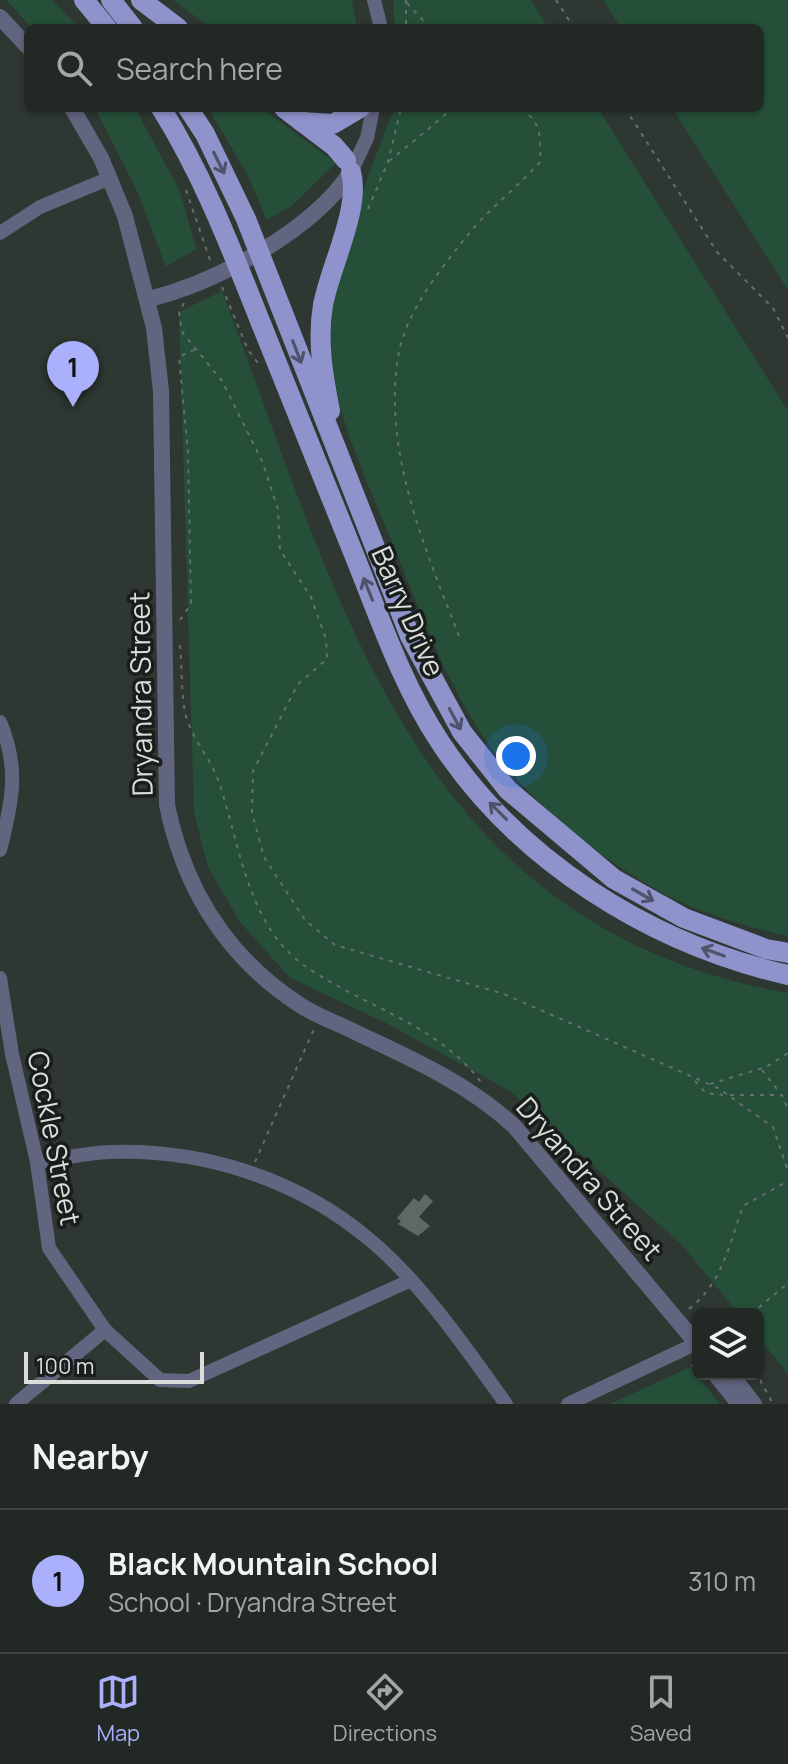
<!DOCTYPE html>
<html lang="en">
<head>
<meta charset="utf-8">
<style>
  :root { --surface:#222925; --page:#2e3532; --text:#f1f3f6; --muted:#a2a6a7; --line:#3f4542; --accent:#aab0fb }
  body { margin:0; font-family:Manrope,sans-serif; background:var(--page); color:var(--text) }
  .controls { position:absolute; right:24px; bottom:24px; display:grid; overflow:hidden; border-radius:12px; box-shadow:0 2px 6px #0004 }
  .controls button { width:72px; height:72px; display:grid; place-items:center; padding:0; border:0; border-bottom:2px solid var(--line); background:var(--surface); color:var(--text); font:40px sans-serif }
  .scale { position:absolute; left:24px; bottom:20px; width:180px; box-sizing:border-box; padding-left:8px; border:4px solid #d9dedb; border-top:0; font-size:22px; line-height:28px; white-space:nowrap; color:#d9dedb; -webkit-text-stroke:6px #191d1b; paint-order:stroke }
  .you { position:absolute; left:516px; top:756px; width:28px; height:28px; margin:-20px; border:6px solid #fff; border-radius:50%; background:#1a73e8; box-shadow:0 0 0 12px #1a73e833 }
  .badge { display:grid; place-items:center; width:52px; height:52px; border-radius:50%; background:var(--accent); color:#111; font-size:26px; font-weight:700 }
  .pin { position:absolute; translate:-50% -66px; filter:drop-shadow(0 2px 4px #0008) }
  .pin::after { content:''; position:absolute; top:42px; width:28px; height:24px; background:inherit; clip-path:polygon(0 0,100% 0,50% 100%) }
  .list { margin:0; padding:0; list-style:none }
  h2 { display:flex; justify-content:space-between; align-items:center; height:104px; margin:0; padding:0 32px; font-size:34px }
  h2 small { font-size:26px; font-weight:400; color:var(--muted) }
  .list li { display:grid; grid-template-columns:52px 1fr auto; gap:24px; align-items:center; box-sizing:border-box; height:144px; padding:0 32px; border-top:2px solid var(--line) }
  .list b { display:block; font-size:30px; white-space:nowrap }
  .list p { margin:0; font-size:26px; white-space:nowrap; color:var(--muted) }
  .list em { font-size:26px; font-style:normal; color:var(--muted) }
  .icon { flex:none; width:44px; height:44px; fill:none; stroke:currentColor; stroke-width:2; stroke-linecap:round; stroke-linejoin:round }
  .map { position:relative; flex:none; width:788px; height:1404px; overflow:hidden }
  .search { position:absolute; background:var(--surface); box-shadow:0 2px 6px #0004; left:24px; right:24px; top:24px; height:88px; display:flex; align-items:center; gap:20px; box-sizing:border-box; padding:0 28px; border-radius:12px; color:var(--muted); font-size:30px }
  .sheet { height:248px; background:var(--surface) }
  nav { display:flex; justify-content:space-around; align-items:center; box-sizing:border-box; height:112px; border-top:2px solid var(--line); background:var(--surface); font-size:22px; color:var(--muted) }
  nav a { display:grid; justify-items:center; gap:4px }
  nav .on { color:var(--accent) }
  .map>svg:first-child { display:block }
  .green { fill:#254f38 }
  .building { fill:#5f6862 }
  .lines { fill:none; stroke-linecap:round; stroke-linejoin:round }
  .path { stroke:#676f6a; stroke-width:2; stroke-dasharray:4 6; stroke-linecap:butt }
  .minor { stroke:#626580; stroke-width:14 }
  .tertiary { stroke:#626580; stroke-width:16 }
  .primary { stroke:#8f93cb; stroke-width:20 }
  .oneway { stroke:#4e526a }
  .labels { text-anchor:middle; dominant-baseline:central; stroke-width:7; stroke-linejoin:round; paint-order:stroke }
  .street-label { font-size:28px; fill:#d9dedb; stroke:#191d1b }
</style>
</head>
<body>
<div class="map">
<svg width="788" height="1404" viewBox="0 0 788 1404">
  <rect width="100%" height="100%" fill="#2e3731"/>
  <!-- green -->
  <g class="green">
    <polygon points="6,0 52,0 79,28 32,28"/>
    <polygon points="173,0 352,0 357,28 211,28"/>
    <polygon points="393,0 531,0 548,28 395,28"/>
    <polygon points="603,0 788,0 788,290 672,108 760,108 760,28 621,28"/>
    <polygon points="95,108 135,108 180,191 196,249 166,267 138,193"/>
    <polygon points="208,108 261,108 336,163 292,206 267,220 248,176"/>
    <path d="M394,108H598L788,411V936C755,929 720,919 690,906C614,874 517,795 475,724C440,667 417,604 392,542C370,489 339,422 331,365C320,291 368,178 394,108Z"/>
    <path d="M222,291C339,598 413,927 788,993V1374L758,1337V1314H739L682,1245L510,1091L388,1024L290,978L240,922L208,867L194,812L179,312Z"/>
    <polygon points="690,1367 720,1404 610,1404"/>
  </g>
  <!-- building -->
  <polygon class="building" points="425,1194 433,1201 419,1217 430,1226 418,1236 398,1224 401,1221 397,1218 414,1198 419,1202"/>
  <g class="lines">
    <!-- path -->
    <g class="path">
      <polyline points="406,0 406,28"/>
      <polyline points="556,0 574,28"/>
      <polyline points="407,3 430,28"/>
      <polyline points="625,108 717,252 773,308 788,338"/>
      <path d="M389,161C411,143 432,127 452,108"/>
      <polyline points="186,190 211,263"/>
      <polyline points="368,209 388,162 401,108"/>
      <polyline points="222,287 248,350 261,367"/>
      <polyline points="184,303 179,312 182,332 222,381 262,461 278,509 280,550 311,597 326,639 327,659 298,684 253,771 252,813 264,857 305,920 335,945 504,994 718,1088 773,1127 788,1171"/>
      <polyline points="180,620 191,604 188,452 179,357 196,349"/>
      <path d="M459,636C425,548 381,448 399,352C407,311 441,268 467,236C488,209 517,188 540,162C541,139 542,119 518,108"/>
      <path d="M180,645C182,667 181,691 185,712C190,736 208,755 217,777C240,840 245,924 305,966C364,1007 436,1023 481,1082"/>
      <polyline points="762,1070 780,1093"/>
      <polyline points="695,1081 706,1093 723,1095"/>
      <polyline points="710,1084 766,1067 788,1053"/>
      <polyline points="730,1095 782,1095 788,1109"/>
      <polyline points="255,1162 314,1029"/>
      <path d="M689,1309C723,1282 729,1245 743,1206L788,1181"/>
      <polyline points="751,1314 788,1283"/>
      <polyline points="758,1360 761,1382 773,1404"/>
      <polyline points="691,1365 698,1369"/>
    </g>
    <!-- minor -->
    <g class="minor">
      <polyline points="374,0 381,28"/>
      <polyline points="351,172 367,138 373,108"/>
      <polyline points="0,233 40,207 110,178"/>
      <path d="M0,722C20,768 12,803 0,850"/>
      <polyline points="0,978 12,1054 37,1162 49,1248 105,1330 160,1380 189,1381 409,1281"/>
      <path d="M37,1162C61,1159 85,1153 110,1152C204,1149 298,1179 370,1240C420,1281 468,1351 506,1404"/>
      <polyline points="16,1404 105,1330"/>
      <polyline points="568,1404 697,1343"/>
    </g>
    <!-- tertiary -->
    <g class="tertiary">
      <polyline points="0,17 28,47"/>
      <path d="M72,108L101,158L125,216L154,328L161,391L167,805C184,888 226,956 297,1003C315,1016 338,1023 357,1033C413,1059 468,1084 514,1126L698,1345"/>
      <path d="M149,299C217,282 312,231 351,172L349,166"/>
      <polyline points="715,1374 739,1404"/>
      <polyline points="731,1374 754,1404"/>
    </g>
    <!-- primary -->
    <g class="primary">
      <polyline points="84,0 107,28"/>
      <polyline points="111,0 133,28"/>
      <polyline points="141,0 178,28"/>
      <path d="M161,108C203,175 231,248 260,321C292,401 324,481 357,562C381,622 404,688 440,742C518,861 651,944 788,975"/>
      <polyline points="188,108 205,134 246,219 410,636 462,732 508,790 614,879 684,918 766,949 788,953"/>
      <polyline points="284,108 334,146 346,160"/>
      <polyline points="302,122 333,124 360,108"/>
      <path d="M330,411C323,376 317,340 323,305C330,267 361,208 351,172"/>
    </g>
  </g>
  <!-- one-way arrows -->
  <defs><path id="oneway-shaft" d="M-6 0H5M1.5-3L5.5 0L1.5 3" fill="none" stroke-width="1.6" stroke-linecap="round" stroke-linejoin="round" transform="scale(2)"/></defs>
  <g class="oneway">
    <use href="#oneway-shaft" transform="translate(219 163) rotate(64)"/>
    <use href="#oneway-shaft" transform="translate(297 352) rotate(69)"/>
    <use href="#oneway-shaft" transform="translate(368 589) rotate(-112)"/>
    <use href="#oneway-shaft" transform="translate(455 719) rotate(62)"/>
    <use href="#oneway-shaft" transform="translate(498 811) rotate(-135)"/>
    <use href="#oneway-shaft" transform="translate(643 895) rotate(30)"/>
    <use href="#oneway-shaft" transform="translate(713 952) rotate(-160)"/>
  </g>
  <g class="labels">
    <!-- street labels -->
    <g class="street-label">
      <text transform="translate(409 611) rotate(66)">Barry Drive</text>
      <text transform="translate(140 694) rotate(-91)">Dryandra Street</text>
      <text transform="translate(55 1138) rotate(79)">Cockle Street</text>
      <text transform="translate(590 1178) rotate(49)">Dryandra Street</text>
    </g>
  </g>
</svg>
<div class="controls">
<button><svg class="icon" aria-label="layers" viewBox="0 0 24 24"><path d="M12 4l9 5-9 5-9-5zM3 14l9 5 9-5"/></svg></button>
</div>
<div class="scale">100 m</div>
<div class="you"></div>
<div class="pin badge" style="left:73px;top:407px">1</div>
<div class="search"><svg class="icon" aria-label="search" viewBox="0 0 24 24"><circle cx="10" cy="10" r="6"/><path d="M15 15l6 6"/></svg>Search here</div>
</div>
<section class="sheet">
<h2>Nearby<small></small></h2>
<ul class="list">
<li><span class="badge">1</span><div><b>Black Mountain School</b><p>School · Dryandra Street</p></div><em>310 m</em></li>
</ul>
</section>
<nav>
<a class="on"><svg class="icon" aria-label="map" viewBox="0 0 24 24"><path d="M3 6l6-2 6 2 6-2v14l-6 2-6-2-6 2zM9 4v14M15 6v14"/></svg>Map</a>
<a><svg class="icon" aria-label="directions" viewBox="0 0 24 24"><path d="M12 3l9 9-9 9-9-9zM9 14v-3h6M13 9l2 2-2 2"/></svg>Directions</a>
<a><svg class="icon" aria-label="saved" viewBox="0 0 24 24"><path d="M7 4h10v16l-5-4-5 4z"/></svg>Saved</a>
</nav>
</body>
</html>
